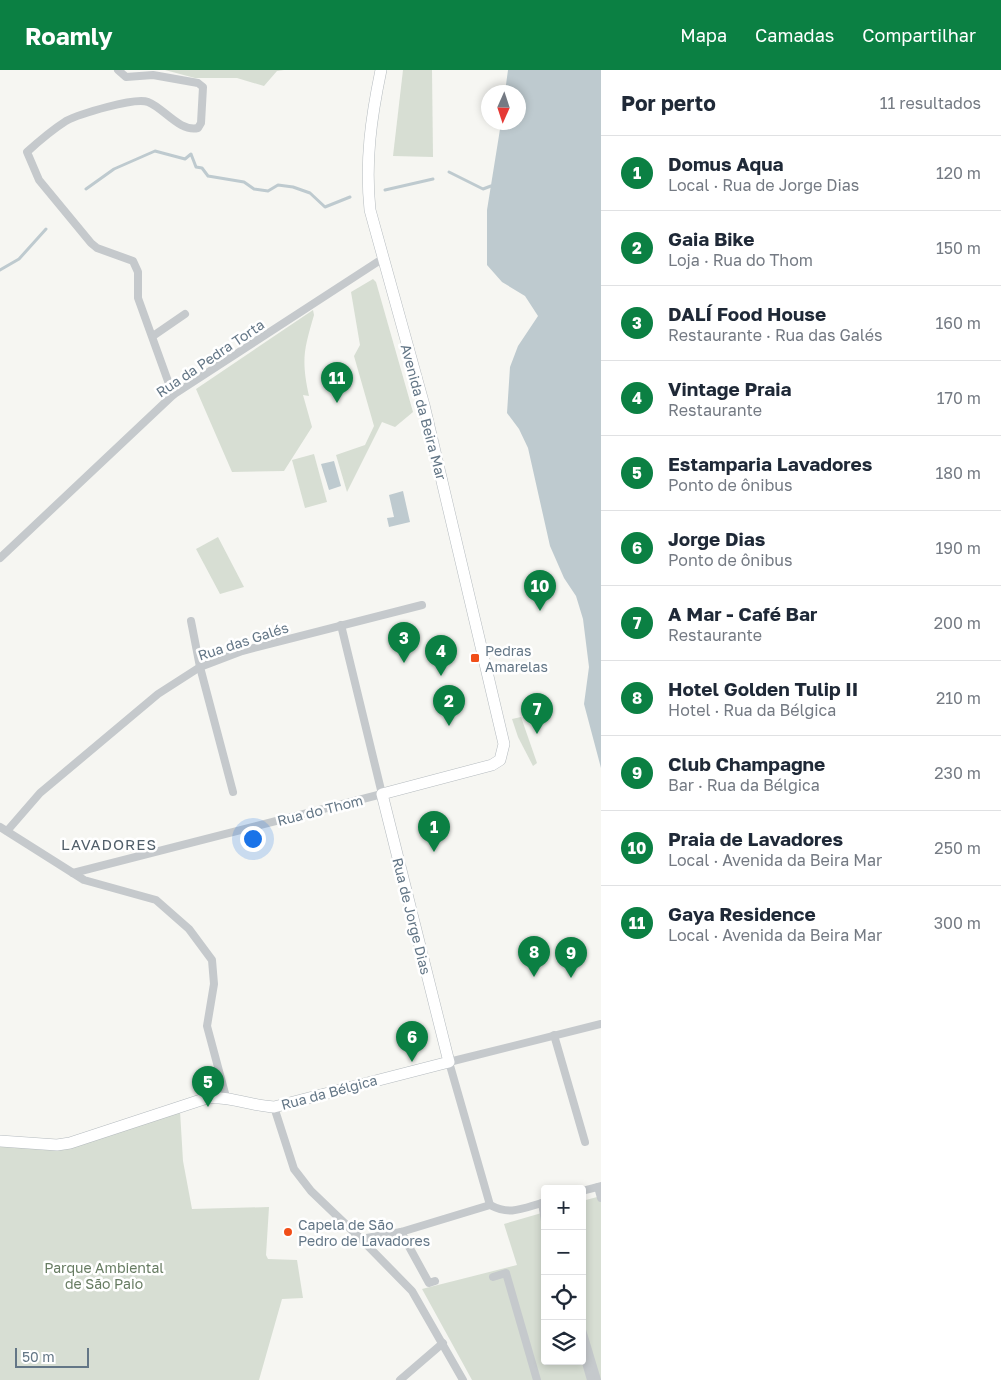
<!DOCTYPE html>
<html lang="pt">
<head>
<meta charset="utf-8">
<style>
  :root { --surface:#fff; --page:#f6f6f7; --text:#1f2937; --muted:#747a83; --line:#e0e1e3; --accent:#0b8043 }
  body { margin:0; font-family:"Golos Text",sans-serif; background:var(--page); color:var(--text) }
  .controls { position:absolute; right:15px; bottom:15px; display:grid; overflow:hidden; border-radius:5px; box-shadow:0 2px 8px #0003 }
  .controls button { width:45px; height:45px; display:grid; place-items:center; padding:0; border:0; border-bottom:1px solid var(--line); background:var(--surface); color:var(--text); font:25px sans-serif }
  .compass { position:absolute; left:481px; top:15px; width:45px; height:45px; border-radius:50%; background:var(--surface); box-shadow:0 2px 8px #0003; rotate:183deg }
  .scale { position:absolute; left:15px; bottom:12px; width:74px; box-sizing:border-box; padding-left:5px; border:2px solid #637686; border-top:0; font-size:14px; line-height:18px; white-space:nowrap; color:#637686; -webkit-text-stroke:4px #fff; paint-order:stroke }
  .you { position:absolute; left:252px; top:768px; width:18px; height:18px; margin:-12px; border:4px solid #fff; border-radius:50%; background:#1a73e8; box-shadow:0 0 0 8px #1a73e833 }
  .badge { display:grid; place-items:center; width:32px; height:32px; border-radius:50%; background:var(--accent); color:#fff; font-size:16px; font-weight:700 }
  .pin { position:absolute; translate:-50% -41px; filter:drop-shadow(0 1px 2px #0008) }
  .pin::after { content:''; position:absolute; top:26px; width:18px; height:15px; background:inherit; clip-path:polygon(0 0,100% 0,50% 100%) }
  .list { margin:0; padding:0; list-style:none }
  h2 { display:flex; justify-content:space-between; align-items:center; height:65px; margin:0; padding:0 20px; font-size:21px }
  h2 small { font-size:16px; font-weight:400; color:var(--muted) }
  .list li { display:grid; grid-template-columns:32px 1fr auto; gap:15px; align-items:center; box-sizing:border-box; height:75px; padding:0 20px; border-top:1px solid var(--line) }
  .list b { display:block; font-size:19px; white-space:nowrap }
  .list p { margin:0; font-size:16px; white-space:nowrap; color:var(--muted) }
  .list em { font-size:16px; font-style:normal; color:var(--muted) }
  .icon { flex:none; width:28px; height:28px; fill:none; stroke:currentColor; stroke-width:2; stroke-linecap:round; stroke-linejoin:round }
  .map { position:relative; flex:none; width:601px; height:1310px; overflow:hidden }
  header { display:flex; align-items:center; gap:30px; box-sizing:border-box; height:70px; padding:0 25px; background:var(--accent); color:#fff }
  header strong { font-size:24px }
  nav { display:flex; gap:28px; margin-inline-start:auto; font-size:18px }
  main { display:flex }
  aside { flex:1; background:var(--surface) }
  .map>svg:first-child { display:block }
  .green { fill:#d7ded3 }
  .water { fill:#becacf }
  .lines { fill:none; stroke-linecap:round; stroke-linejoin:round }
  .stream { stroke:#becacf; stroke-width:3 }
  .secondary-casing { stroke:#b5bbbf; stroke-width:12 }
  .minor { stroke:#c5c9cc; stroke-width:8 }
  .secondary { stroke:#fff; stroke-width:11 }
  .poi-dot { fill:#f14e18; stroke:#fff; stroke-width:2 }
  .labels { text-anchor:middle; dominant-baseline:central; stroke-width:5; stroke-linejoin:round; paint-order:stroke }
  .street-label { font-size:14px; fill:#637686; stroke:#fff }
  .poi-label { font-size:14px; fill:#637686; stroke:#fff; text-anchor:start }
  .park-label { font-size:14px; fill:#677c62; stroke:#fff }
  .neighbourhood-label { font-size:15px; letter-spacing:1px; fill:#515f6a; stroke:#fff }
</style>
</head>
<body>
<header>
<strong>Roamly</strong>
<nav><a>Mapa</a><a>Camadas</a><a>Compartilhar</a></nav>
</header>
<main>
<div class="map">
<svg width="601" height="1310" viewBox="0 0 601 1310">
  <rect width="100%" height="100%" fill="#f6f6f2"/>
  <!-- green -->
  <g class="green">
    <polygon points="165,0 284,0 277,1 264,16 237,8 195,8"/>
    <polygon points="403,0 432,0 433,87 393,86"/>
    <polygon points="373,209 376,212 413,342 395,357 382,352 347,422 336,385 365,375 374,356 354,286 360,275 351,222"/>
    <path d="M313,240L314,245C304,280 301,289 309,326L303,325L312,357L284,401L232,402L196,319Z"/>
    <polygon points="314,384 327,432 305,438 292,390"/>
    <polygon points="218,467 244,517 220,524 196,479"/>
    <polygon points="521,647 537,693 533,696 518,667 512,649"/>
    <polygon points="180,1041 183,1091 192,1139 269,1137 266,1185 268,1189 297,1190 303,1228 282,1229 259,1310 0,1310 0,1073 34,1077"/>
    <polygon points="601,1126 601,1310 472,1310 422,1219 517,1195 504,1154 545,1142 545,1291 582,1291 582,1131"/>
  </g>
  <!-- water -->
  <g class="water">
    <polygon points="508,0 601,0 601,698 584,634 589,597 583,549 576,526 564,508 550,476 528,378 519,359 507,343 510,297 518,276 538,246 525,226 502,212 487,195 487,140 501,53 518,52 518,22 505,22"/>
    <polygon points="334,391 341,416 329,420 321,394"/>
    <polygon points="403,421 410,452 389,457 387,448 394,447 389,425"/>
  </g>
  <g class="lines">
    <!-- stream -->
    <g class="stream">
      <polyline points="449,102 483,119 491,116"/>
      <polyline points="86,119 114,99 155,81 185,89 191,84 196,97 202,98 208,106 244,112 254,119 268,121 278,115 293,117 310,123 325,137 350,127"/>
      <polyline points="385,120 433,109"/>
      <polyline points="0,200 19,189 46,159"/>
    </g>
    <!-- secondary casing -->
    <g class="secondary-casing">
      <path id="secondary" d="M0,1071L57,1075L70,1073L207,1028C231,1026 251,1036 274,1037L449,992L382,724L492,695L500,690L504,674L424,335L370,140C365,91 371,48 381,0"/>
    </g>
    <!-- minor -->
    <g class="minor">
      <path d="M118,0L126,7L153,5L198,13L203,17L201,53L198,58C179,62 164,38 148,32C135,27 79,44 66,51C52,60 39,71 27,82L39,110L91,173L97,178L133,191L138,202V228L173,325"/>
      <polyline points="153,266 185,244"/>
      <polyline points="0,488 173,325 382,189"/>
      <polyline points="191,551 200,597 233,722"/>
      <polyline points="0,757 84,810 156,830 189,859 212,890 214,914 207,956 226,1027"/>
      <polyline points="7,761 40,723 158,624 200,597 242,581 422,535"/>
      <polyline points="73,803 382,724 341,555"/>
      <polyline points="554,965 585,1072"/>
      <path d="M274,1037L294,1099L311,1121L361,1169L401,1162L490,1135C511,1146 523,1138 545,1132"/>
      <polyline points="598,1117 601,1128"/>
      <polyline points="582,1121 601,1116"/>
      <polyline points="542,1133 545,1151"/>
      <polyline points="490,1135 449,992 601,954"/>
      <polyline points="401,1162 429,1213 435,1211"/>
      <polyline points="361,1169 412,1221 463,1310"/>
      <polyline points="493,1207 506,1203 537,1310"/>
      <polyline points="582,1260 597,1310"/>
      <polyline points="582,1279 591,1310"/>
      <polyline points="400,1310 443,1273"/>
    </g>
    <!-- secondary -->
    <use href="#secondary" class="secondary"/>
  </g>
  <!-- markers -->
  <g class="poi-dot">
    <rect x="470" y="583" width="10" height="10" rx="2.5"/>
    <circle cx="288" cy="1162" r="5"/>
  </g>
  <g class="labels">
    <!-- street labels -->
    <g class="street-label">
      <text transform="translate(210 288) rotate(-34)">Rua da Pedra Torta</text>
      <text transform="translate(424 342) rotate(75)">Avenida da Beira Mar</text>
      <text transform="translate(243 571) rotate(-18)">Rua das Galés</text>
      <text transform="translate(320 740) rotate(-14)">Rua do Thom</text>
      <text transform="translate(412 846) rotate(76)">Rua de Jorge Dias</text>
      <text transform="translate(329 1022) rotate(-15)">Rua da Bélgica</text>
    </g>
    <!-- poi labels -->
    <g class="poi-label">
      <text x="485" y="580">Pedras<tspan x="485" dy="16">Amarelas</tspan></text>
      <text x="298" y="1154">Capela de São<tspan x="298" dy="16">Pedro de Lavadores</tspan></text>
    </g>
    <!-- park labels -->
    <g class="park-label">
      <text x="104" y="1197">Parque Ambiental<tspan x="104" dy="16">de São Paio</tspan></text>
    </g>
    <!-- neighbourhood labels -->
    <g class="neighbourhood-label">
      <text x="109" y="774">LAVADORES</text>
    </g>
  </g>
</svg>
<div class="controls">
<button>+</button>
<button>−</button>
<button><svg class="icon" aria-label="locate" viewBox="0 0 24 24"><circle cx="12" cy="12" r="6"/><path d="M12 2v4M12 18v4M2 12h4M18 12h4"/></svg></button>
<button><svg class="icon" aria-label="layers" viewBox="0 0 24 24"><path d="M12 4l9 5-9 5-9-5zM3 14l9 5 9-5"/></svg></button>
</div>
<svg class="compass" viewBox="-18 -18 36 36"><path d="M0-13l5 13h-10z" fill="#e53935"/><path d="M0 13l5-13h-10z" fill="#747a83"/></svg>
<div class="scale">50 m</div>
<div class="you"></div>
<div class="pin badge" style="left:434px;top:782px">1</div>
<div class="pin badge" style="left:449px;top:656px">2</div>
<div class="pin badge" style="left:404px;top:593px">3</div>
<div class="pin badge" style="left:441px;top:606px">4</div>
<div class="pin badge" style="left:208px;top:1037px">5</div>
<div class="pin badge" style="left:412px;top:992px">6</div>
<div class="pin badge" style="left:537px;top:664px">7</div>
<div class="pin badge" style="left:534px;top:907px">8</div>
<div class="pin badge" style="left:571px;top:908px">9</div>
<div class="pin badge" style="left:540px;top:541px">10</div>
<div class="pin badge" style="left:337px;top:333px">11</div>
</div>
<aside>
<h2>Por perto<small>11 resultados</small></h2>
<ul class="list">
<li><span class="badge">1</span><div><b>Domus Aqua</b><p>Local · Rua de Jorge Dias</p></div><em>120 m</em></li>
<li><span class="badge">2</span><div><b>Gaia Bike</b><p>Loja · Rua do Thom</p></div><em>150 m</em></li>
<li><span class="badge">3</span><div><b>DALÍ Food House</b><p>Restaurante · Rua das Galés</p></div><em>160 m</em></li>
<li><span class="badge">4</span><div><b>Vintage Praia</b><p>Restaurante</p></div><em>170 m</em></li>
<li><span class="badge">5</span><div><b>Estamparia Lavadores</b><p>Ponto de ônibus</p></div><em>180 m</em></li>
<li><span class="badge">6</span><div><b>Jorge Dias</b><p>Ponto de ônibus</p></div><em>190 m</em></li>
<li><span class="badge">7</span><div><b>A Mar - Café Bar</b><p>Restaurante</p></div><em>200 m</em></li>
<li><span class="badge">8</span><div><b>Hotel Golden Tulip II</b><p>Hotel · Rua da Bélgica</p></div><em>210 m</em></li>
<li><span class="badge">9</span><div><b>Club Champagne</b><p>Bar · Rua da Bélgica</p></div><em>230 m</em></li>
<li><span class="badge">10</span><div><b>Praia de Lavadores</b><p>Local · Avenida da Beira Mar</p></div><em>250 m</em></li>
<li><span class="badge">11</span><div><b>Gaya Residence</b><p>Local · Avenida da Beira Mar</p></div><em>300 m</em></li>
</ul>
</aside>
</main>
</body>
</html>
